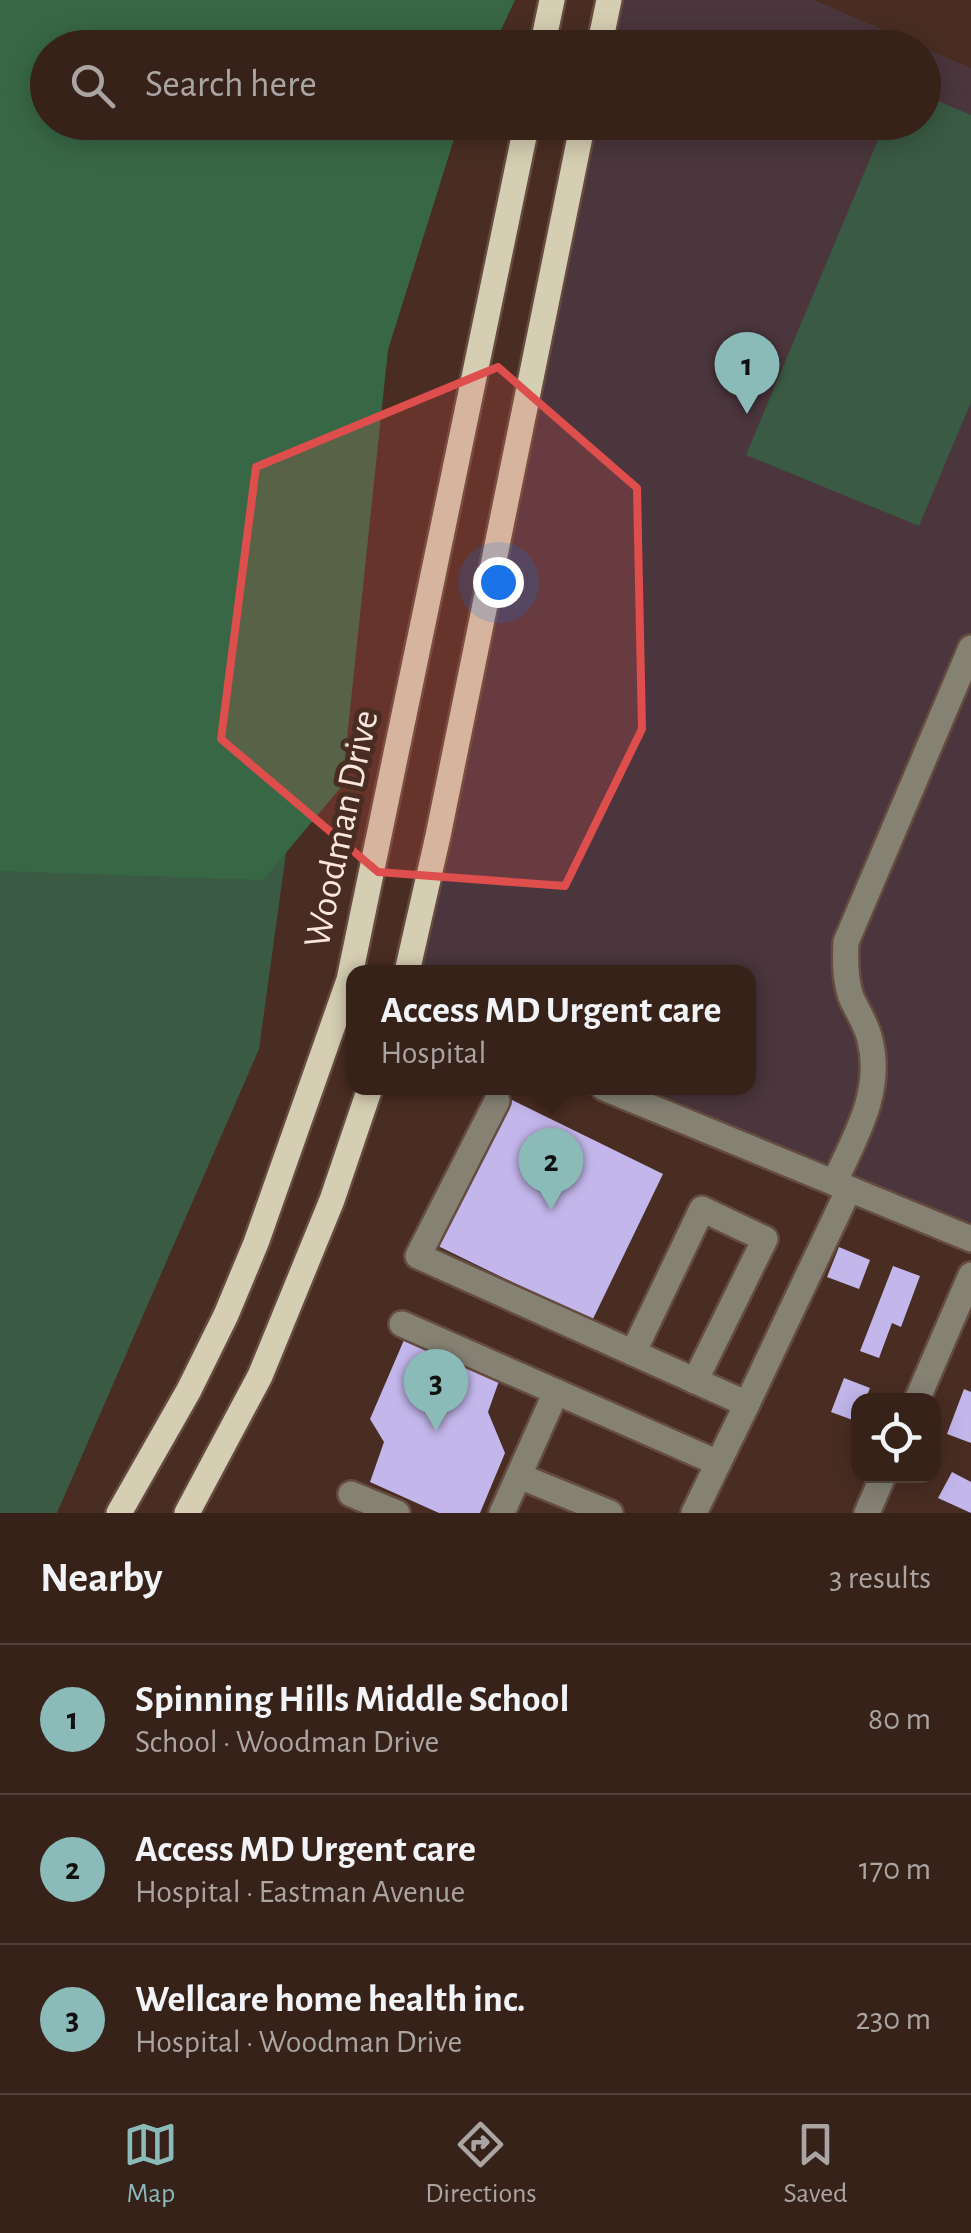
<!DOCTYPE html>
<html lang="en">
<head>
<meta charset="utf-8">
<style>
  :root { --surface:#37221a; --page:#3e2a23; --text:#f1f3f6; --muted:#aaa4a2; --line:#513f39; --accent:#8bbbb9 }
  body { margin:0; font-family:"Alegreya Sans",sans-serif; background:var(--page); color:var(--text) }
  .controls { position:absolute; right:30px; bottom:30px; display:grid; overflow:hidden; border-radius:20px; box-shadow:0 5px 25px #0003 }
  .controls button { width:90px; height:90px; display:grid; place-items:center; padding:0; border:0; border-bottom:2px solid var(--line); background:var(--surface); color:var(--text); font:50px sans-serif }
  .you { position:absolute; left:498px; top:582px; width:35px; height:35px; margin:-25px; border:8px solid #fff; border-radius:50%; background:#1a73e8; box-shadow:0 0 0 15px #1a73e833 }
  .badge { display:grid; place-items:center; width:65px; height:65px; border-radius:50%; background:var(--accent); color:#111; font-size:32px; font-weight:700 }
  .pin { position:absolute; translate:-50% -82px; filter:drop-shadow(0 2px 5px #0008) }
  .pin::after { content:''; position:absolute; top:52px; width:35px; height:30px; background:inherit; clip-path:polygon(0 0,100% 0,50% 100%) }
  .popup { position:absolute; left:346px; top:965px; width:410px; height:130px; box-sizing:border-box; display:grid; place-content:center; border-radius:20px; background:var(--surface); filter:drop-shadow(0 2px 8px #0005); font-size:32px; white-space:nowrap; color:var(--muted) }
  .popup b { font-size:38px; color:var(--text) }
  .popup::after { content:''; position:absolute; left:50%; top:100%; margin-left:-20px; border:20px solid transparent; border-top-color:var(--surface) }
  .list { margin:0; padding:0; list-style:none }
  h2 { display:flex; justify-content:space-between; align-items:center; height:130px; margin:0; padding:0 40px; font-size:42px }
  h2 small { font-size:32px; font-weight:400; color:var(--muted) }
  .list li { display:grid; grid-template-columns:65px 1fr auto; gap:30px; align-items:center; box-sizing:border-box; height:150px; padding:0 40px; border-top:2px solid var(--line) }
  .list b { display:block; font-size:38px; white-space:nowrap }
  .list p { margin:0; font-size:32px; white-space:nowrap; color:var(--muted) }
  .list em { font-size:32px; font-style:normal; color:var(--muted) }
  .icon { flex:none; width:55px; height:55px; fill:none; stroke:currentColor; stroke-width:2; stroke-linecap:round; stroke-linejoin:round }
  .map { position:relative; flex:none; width:971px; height:1513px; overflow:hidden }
  .search { position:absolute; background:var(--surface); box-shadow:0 5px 25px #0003; left:30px; right:30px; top:30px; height:110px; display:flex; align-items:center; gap:25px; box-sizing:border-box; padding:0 35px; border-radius:55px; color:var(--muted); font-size:38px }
  .sheet { height:580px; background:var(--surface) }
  nav { display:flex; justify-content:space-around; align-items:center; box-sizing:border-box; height:140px; border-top:2px solid var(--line); background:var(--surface); font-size:28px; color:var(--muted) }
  nav a { display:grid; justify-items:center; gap:5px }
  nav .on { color:var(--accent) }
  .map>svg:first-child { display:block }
  .education { fill:#4a363c }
  .green { fill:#3a5a43 }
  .forest { fill:#386746 }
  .building { fill:#c3b6eb }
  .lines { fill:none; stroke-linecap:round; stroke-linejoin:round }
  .minor-casing { stroke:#654b40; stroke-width:30 }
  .major-casing { stroke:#654b40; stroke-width:30 }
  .minor { stroke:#858274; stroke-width:25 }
  .major { stroke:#d6ceb2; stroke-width:25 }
  .marked { fill:#dd4e4d; fill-opacity:0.2; stroke:#dd4e4d; stroke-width:8; stroke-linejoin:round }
  .labels { text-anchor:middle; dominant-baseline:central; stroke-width:10; stroke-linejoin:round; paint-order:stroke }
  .street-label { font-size:38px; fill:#f9e6df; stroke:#492d22 }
</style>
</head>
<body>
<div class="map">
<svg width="971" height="1513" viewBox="0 0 971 1513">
  <rect width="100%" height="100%" fill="#492d22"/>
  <!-- education -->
  <g class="education">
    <polygon points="609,0 814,0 923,47 599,47"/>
    <polygon points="924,48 971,68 971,1239 604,1088 748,1088 748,972 407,972 583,123 924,122"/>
  </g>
  <!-- green -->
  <g class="green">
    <polygon points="0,0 48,48 48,122 377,193 259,1049 57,1513 0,1513"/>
    <polygon points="924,95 971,115 971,402 919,526 746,455 885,123 924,122"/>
  </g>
  <!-- forest -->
  <polygon class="forest" points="0,0 515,0 493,47 48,48 48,122 459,123 388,350 342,786 263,880 0,871"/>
  <!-- building -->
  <g class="building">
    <polygon points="510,1099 663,1174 592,1321 438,1246"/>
    <polygon points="839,1247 870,1260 859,1289 827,1277"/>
    <polygon points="893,1266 920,1276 901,1327 892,1323 879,1358 860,1351"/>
    <polygon points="404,1340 499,1381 488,1412 505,1453 480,1513 439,1513 370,1482 384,1442 370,1419"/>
    <polygon points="844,1378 870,1388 865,1400 858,1400 858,1422 831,1412"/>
    <polygon points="964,1389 971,1392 971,1443 947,1434"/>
    <polygon points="952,1472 971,1482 971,1513 938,1498"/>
  </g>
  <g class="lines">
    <!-- minor casing -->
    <g class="minor-casing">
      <g id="minor">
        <polyline points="604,1088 971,1239"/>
        <polyline points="497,1101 418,1256 747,1404 849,1189"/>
        <path d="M834,1183C855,1137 883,1092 870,1040C867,1025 857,1011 851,997C845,979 845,961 846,942L971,648"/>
        <polyline points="402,1324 718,1463"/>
        <polyline points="633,1353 702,1209 765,1239 695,1381"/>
        <polyline points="917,1400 971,1275"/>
        <polyline points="519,1476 610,1513"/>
        <polyline points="351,1494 397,1513"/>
        <polyline points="502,1513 556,1392"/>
        <polyline points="694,1513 747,1404"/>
        <polyline points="867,1513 883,1476"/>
      </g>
    </g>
    <!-- major casing -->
    <g class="major-casing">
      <g id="major">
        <polyline points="542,48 552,0"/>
        <polyline points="599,48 609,0"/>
        <polyline points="407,972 438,836 583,122"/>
        <polyline points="119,1513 189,1390 226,1315 256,1243 349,980 527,122"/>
        <polyline points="187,1513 260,1376 332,1200 370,1088"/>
      </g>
    </g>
    <!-- minor -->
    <use href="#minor" class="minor"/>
    <!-- major -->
    <use href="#major" class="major"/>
  </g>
  <!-- marked area -->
  <path class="marked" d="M498,367L637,488L642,729L565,886L378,872L221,739L256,467Z"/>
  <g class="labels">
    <!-- street labels -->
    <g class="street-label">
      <text transform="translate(342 829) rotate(-78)">Woodman Drive</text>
    </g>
  </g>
</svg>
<div class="controls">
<button><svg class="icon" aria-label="locate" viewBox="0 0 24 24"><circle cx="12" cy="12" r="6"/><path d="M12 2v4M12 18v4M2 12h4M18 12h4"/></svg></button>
</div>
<div class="you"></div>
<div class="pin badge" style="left:747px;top:414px">1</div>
<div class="pin badge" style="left:551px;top:1210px">2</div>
<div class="popup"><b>Access MD Urgent care</b>Hospital</div>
<div class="pin badge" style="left:436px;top:1431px">3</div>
<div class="search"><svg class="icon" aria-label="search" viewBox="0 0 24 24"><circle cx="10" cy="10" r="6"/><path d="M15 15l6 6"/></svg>Search here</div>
</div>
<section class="sheet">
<h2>Nearby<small>3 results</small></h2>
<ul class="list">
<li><span class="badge">1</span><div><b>Spinning Hills Middle School</b><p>School · Woodman Drive</p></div><em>80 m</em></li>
<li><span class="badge">2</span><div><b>Access MD Urgent care</b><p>Hospital · Eastman Avenue</p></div><em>170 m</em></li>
<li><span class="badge">3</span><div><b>Wellcare home health inc.</b><p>Hospital · Woodman Drive</p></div><em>230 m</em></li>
</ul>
</section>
<nav>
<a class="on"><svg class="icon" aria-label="map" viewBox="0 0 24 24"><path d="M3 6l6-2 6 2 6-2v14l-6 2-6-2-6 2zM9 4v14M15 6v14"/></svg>Map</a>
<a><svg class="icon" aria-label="directions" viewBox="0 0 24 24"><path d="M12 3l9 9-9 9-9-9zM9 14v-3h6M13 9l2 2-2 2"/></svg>Directions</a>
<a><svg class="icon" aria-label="saved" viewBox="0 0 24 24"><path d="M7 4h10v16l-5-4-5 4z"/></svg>Saved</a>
</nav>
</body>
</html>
